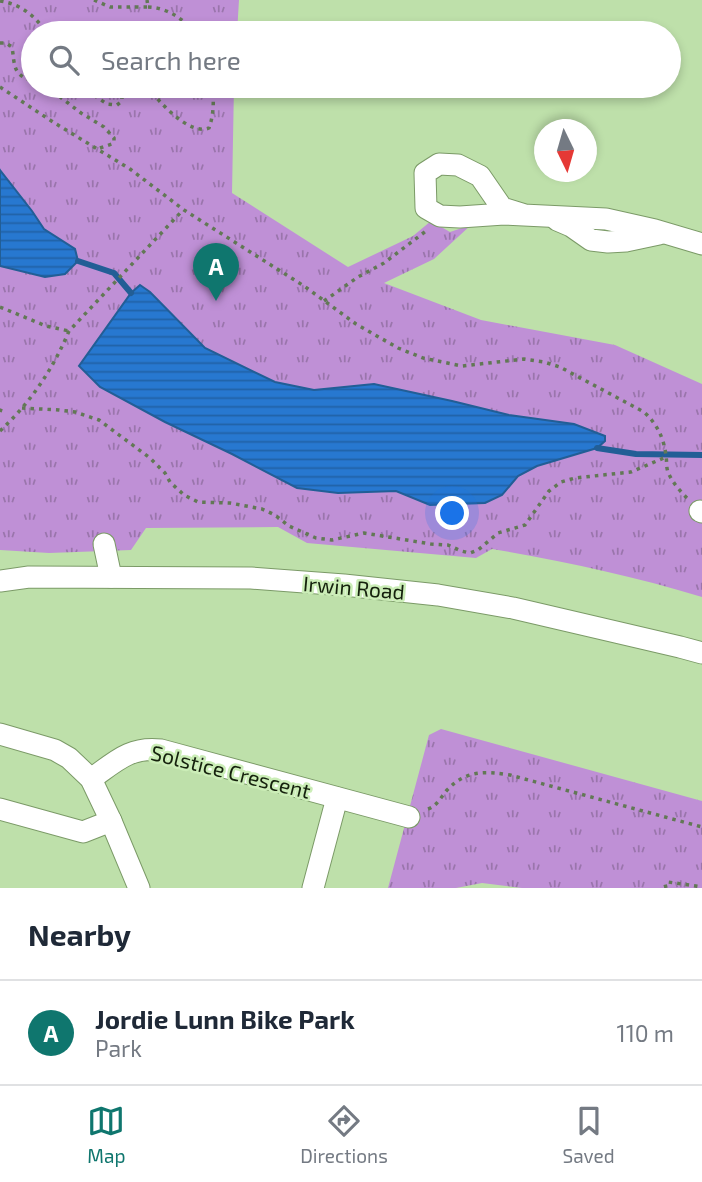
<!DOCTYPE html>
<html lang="en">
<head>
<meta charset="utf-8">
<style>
  :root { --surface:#fff; --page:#f2f2f3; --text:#1f2937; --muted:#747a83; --line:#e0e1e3; --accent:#0f766e }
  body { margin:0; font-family:"Exo 2",sans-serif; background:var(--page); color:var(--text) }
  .compass { position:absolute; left:534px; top:119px; width:63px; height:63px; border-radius:50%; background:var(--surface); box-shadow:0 4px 10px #0003; rotate:175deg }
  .you { position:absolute; left:453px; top:514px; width:24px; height:24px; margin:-18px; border:5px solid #fff; border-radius:50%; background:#1a73e8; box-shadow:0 0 0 10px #1a73e833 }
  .badge { display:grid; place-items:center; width:46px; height:46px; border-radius:50%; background:var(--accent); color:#fff; font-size:23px; font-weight:700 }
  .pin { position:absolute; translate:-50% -58px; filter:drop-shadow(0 2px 4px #0008) }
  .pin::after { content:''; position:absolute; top:37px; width:24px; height:21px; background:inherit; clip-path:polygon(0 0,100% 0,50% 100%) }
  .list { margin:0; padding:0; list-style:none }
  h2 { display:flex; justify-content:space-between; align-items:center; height:91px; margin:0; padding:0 28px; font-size:30px }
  h2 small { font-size:23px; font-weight:400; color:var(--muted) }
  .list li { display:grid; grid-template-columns:46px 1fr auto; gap:21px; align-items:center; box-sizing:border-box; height:105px; padding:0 28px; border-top:2px solid var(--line) }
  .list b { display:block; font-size:26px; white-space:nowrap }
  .list p { margin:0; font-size:23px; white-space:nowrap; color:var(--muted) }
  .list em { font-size:23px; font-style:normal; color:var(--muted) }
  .icon { flex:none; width:38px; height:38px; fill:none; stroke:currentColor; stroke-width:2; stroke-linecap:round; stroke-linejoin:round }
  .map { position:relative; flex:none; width:702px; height:888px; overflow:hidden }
  .search { position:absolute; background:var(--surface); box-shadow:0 4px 10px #0003; left:21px; right:21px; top:21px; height:77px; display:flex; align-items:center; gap:18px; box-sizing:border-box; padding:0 24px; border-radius:38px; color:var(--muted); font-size:26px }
  .sheet { height:196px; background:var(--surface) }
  nav { display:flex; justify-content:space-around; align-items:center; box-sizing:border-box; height:98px; border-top:2px solid var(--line); background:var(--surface); font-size:19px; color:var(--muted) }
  nav a { display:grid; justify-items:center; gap:4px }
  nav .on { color:var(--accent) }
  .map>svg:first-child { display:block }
  .park { fill:url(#park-tufts) }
  .water { fill:url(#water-rules); stroke:#225e96; stroke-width:2 }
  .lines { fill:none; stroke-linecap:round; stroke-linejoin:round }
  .stream { stroke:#225e96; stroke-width:6 }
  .minor-casing { stroke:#7b9a67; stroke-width:23 }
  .path { stroke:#627855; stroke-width:3.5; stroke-dasharray:3.5 5; stroke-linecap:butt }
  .minor { stroke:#fff; stroke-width:21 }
  .labels { text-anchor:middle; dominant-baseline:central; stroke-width:5; stroke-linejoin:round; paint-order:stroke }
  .street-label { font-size:21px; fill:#15210d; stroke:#cbedb7 }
</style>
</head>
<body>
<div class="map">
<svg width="702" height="888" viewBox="0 0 702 888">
  <defs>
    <pattern id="park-tufts" width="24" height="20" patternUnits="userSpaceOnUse" patternTransform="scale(1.75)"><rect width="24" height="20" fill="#bf90d6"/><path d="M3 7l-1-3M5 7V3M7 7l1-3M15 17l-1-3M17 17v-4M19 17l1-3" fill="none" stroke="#9a75ac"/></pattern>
    <pattern id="water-rules" width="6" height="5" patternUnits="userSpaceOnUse" patternTransform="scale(1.75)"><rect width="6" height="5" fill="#2778d0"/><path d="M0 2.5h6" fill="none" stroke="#2062a7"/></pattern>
  </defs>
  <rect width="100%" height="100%" fill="#bee0aa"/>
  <!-- park -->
  <g class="park">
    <path d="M0,0H239L237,33H33V86H234L232,193L348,267L413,236L431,221L450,232L471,225L434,259L384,283L481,320L615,345L702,384V597C633,576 563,561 492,549L476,558L307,543L278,527L146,528L131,550L49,553L0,550Z"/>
    <polygon points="441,729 702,801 702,888 522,888 482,883 456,888 388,888 429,735"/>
  </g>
  <!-- water -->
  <g class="water">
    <polygon points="0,170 32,211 44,229 75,249 78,261 65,274 45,277 0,266"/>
    <polygon points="140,285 150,292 205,348 275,382 314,390 374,384 452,401 509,415 574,424 605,436 605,441 597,448 537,466 518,476 502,495 485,503 430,505 396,491 338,493 297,488 232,454 165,422 100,387 79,366 131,293"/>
  </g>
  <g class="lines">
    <!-- stream -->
    <g class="stream">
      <polyline points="78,261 114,273 131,293"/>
      <polyline points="597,448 636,454 702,455"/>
    </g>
    <!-- minor casing -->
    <g class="minor-casing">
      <g id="minor">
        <polyline points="525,215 502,208 480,176 458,165 439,164 425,173 426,208 440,216 460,217 504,214 606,219 655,230 702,244"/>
        <polyline points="557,220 571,226 591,240 608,242 626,241 659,234"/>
        <polyline points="700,511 702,512"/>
        <polyline points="104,544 111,577"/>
        <polyline points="0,581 29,577 251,578 344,585 438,595 513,608 680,647 702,653"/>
        <polyline points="0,734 55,750 69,758 91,779 111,821 139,888"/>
        <path d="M91,779C115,762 130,746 161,750L409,817"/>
        <polyline points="0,809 83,832 111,821"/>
        <polyline points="313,888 337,798"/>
      </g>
    </g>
    <!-- path -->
    <g class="path">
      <polyline points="94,0 110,7 148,7 147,0"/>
      <path d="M0,1C21,4 35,16 47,33"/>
      <path d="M148,7C169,8 182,19 196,33"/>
      <path d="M0,43H6L12,47C15,65 12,75 33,81"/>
      <polyline points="46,86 81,113 104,127 114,138 114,142 112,144 97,149"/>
      <polyline points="80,86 107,104 117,105 121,102 122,98 113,86"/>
      <path d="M147,86C158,101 189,136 209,128C214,114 214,100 212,86"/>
      <path d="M0,87L53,122L130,169L184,210L304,286L356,324L398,348L423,358L462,366L524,359L544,362L560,367L644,412C657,424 664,438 666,456C667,461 666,467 668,472C672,482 680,491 688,499"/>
      <polyline points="324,301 358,277 384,263 426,231"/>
      <polyline points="0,307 46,326 69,331"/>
      <polyline points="22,408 59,410 75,412 99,420 150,458 165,473 170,482 184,495 198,502 230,503 262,509 275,515 289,526 316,538 332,540 364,533 431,544 448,545 461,551 470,553 478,550 498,533 525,525 549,491 561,482 575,478 631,472 666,457"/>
      <polyline points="0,412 2,406"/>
      <path d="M0,431C31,402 53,369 69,331L183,210"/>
      <path d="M428,809C437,806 441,797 447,790C466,770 485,771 510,775L702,827"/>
      <polyline points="666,888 665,884 668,882 702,887"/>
    </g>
    <!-- minor -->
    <use href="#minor" class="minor"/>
  </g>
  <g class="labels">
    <!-- street labels -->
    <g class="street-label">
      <text transform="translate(354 587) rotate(5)">Irwin Road</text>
      <text transform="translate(231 771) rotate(14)">Solstice Crescent</text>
    </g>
  </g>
</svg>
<svg class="compass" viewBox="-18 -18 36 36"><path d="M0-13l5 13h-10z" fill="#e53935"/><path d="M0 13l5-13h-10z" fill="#747a83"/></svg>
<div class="you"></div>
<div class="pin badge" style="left:216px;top:301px">A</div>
<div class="search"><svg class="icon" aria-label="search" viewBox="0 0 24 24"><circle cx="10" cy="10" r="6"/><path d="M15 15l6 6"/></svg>Search here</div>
</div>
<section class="sheet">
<h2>Nearby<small></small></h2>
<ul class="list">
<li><span class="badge">A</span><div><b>Jordie Lunn Bike Park</b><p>Park</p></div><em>110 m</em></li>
</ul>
</section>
<nav>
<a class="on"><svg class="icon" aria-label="map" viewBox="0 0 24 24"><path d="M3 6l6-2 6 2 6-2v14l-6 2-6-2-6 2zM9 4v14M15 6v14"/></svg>Map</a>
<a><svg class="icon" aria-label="directions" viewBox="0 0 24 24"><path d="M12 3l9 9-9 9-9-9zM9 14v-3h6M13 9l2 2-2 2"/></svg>Directions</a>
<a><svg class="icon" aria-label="saved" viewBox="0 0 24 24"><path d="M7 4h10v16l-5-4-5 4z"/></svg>Saved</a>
</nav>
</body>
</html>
